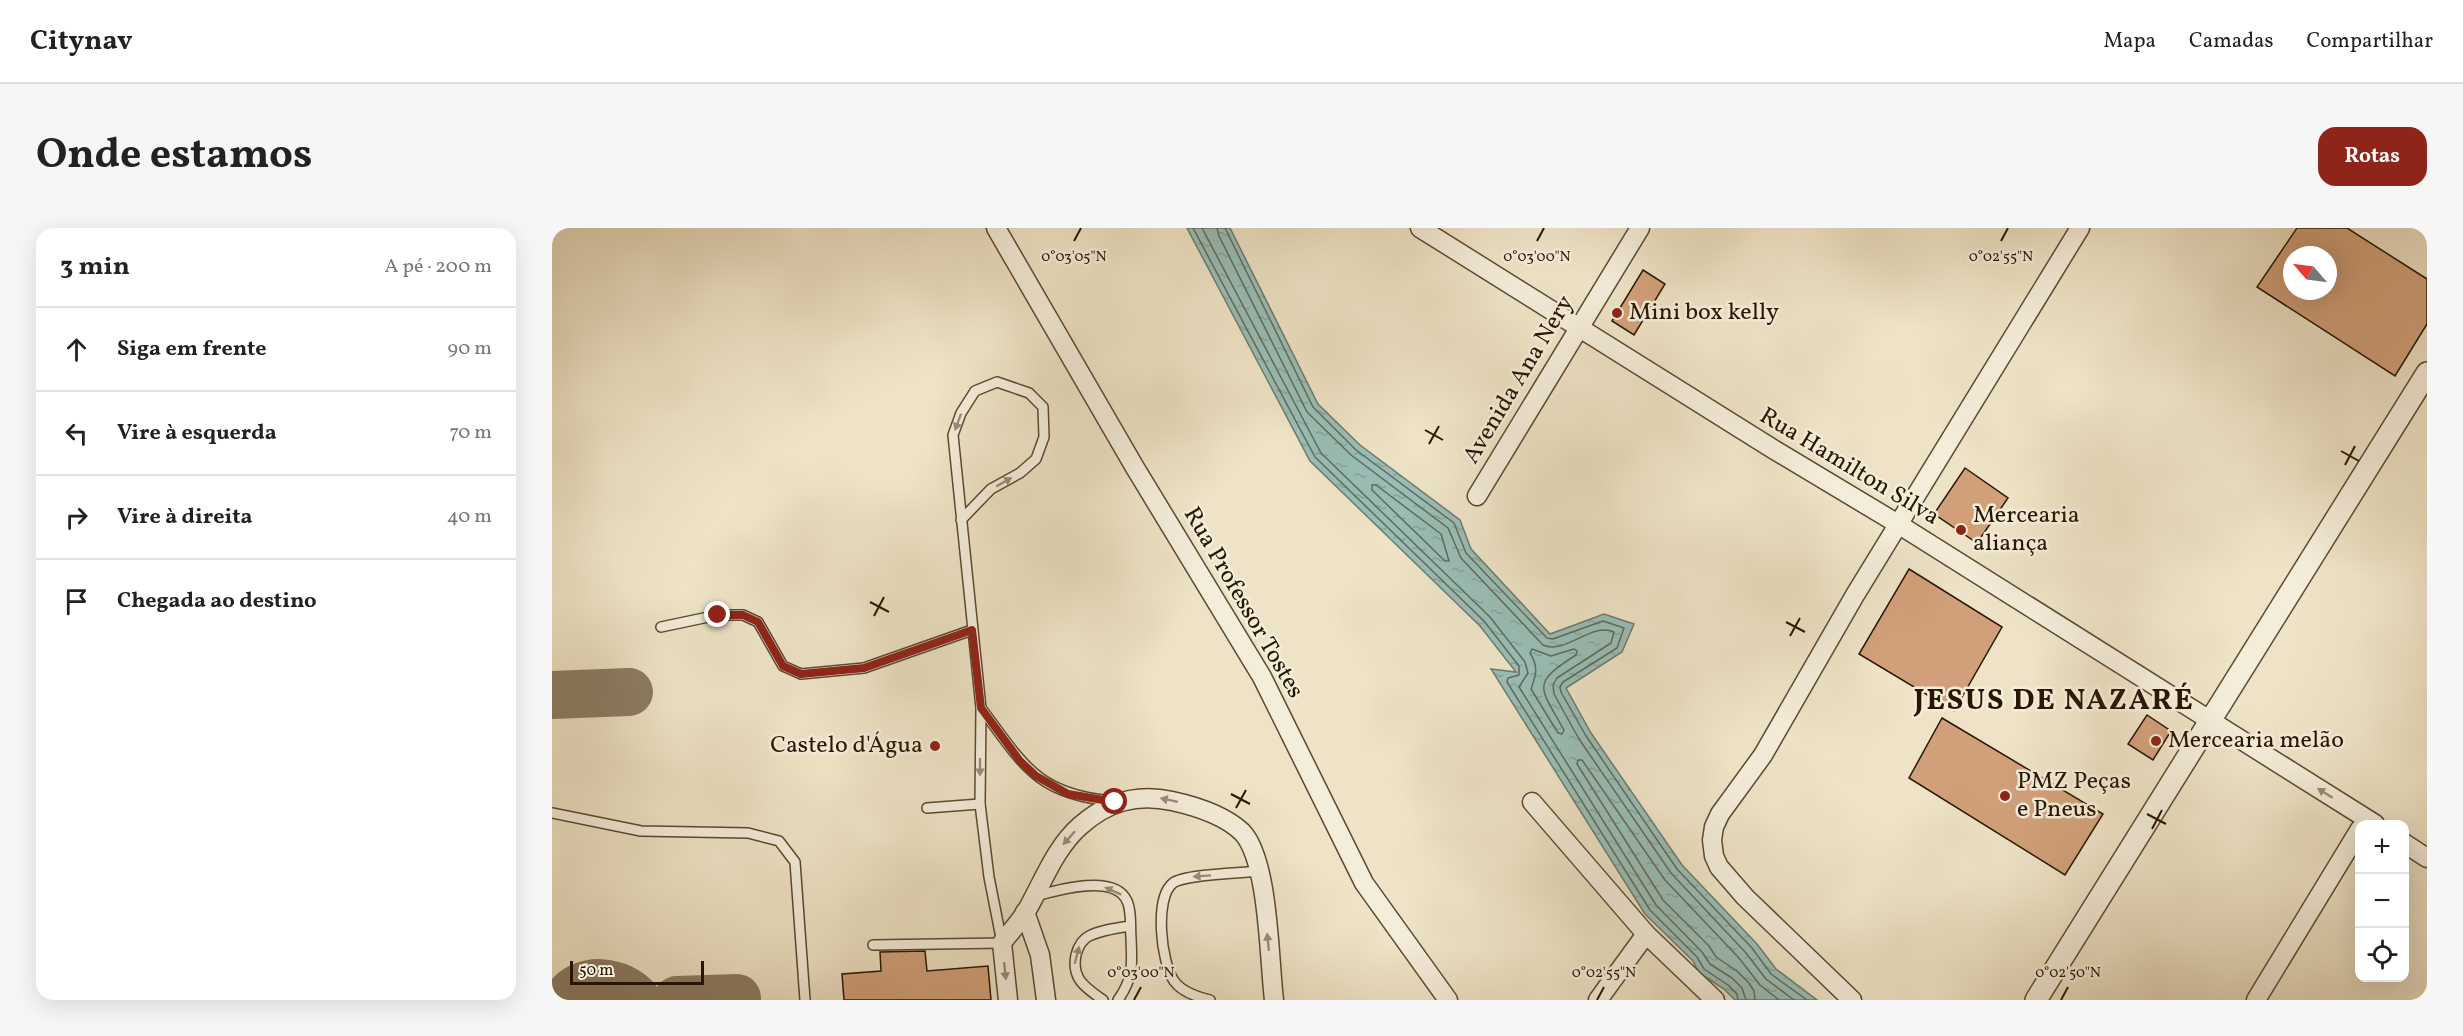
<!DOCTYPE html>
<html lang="pt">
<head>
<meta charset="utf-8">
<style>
  :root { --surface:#fff; --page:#f6f6f6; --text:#222; --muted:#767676; --line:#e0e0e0; --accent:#8f2418 }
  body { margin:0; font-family:Vollkorn,serif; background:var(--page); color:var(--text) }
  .controls { position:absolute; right:18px; bottom:18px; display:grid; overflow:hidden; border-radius:12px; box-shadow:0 6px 24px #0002 }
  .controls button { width:54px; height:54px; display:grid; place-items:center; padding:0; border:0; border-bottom:2px solid var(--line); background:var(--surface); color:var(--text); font:30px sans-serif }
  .compass { position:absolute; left:1731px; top:18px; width:54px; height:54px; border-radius:50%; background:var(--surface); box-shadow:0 6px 24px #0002; rotate:298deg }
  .scale { position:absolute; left:18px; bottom:15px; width:134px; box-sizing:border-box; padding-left:6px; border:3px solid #291601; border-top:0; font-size:16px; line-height:21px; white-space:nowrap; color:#291601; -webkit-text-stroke:4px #f4edda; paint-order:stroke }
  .stop { position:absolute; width:18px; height:18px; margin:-14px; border:4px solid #8f2418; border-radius:50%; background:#fff }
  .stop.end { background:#8f2418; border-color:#fff; box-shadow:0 2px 6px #0008 }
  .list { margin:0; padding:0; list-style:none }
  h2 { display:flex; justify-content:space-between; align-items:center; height:78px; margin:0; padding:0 24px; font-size:26px }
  h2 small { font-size:20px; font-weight:400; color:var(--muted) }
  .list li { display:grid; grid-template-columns:39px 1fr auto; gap:18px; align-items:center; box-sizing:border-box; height:84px; padding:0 24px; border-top:2px solid var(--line) }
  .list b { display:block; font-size:22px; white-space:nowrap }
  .list em { font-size:20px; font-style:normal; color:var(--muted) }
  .icon { flex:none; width:33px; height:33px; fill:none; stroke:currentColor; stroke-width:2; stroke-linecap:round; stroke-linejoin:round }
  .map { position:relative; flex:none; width:1875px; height:772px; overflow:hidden; border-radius:18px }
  header { display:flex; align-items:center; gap:36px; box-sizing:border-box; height:84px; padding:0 30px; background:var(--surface); border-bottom:2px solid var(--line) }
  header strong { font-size:28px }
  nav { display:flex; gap:33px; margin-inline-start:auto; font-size:21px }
  .intro { display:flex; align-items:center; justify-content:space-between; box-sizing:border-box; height:144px; padding:0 36px }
  h1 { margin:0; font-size:42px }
  .button { padding:15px 27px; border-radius:18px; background:var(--accent); color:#fff; font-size:21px; font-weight:700 }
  main { display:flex; gap:36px; padding:0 36px }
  aside { flex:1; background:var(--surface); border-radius:18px; box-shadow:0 6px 24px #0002 }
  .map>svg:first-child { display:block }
  .water { fill:url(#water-ripples); stroke:#6c7b6e; stroke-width:1.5 }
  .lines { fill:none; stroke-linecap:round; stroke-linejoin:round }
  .shore { stroke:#616a5c; stroke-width:1.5 }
  .taxiway { stroke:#8c7c64; stroke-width:48 }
  .building { fill:#d1a07a; stroke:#291601; stroke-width:1.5; fill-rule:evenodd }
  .service-casing { stroke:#5a4932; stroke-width:12 }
  .minor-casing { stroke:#5a4932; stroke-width:21 }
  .tertiary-casing { stroke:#5a4932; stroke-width:24 }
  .service { stroke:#f4edda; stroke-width:9 }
  .minor { stroke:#f4edda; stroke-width:18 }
  .tertiary { stroke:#f4edda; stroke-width:21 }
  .oneway { fill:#998c78 }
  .route { stroke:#8f2418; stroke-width:8 }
  .ticks { fill:none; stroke:#291601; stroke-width:2 }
  .poi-dot { fill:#8f2418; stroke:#f4edda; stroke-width:2 }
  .labels { text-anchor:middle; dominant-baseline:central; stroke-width:5; stroke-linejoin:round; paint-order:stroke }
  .poi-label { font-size:24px; fill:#291601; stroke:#f4edda; text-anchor:start }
  .street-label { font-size:24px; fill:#291601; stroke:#f4edda }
  .district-label { font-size:30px; font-weight:bold; letter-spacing:1.5px; fill:#291601; stroke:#f4edda }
  .ticks-label { font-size:15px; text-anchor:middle; fill:#291601; stroke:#f4edda; stroke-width:5; stroke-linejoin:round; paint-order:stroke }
</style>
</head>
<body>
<header>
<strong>Citynav</strong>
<nav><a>Mapa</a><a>Camadas</a><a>Compartilhar</a></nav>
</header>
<div class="intro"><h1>Onde estamos</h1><a class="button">Rotas</a></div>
<main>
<aside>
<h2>3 min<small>A pé · 200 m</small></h2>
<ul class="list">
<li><svg class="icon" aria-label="ahead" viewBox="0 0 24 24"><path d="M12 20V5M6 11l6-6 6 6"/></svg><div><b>Siga em frente</b></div><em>90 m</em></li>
<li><svg class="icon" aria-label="left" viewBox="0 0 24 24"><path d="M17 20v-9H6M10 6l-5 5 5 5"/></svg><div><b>Vire à esquerda</b></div><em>70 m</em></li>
<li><svg class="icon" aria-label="right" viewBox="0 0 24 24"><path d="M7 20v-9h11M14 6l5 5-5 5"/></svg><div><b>Vire à direita</b></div><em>40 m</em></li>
<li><svg class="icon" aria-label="arrive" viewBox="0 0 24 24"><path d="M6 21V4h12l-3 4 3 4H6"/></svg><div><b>Chegada ao destino</b></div></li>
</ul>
</aside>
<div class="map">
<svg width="1875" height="772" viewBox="0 0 1875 772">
  <defs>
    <pattern id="water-ripples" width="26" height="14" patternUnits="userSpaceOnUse" patternTransform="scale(1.5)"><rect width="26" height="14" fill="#99beb6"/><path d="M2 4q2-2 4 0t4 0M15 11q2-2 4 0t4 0" fill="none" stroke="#84a39b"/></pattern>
  </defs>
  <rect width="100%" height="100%" fill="#eee3c6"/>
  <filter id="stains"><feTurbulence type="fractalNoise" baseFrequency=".00333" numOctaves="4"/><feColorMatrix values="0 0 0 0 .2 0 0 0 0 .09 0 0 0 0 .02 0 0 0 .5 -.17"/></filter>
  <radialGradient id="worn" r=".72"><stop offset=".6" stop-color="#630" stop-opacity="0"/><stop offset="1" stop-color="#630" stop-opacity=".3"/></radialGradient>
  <!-- water -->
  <polygon class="water" points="635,0 678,0 766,176 808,217 908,292 919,321 998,406 1052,386 1082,396 1070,424 1014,460 1039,505 1130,637 1205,716 1224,741 1265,772 1183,772 1172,761 1147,745 1141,733 1093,686 939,441 964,444 928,398 758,233"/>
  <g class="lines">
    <!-- shore -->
    <g class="shore">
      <polyline points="641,0 763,229 932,393 967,438 967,447 956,450 955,454 1098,682 1145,729 1152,741 1176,757 1185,766 1186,772"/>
      <polyline points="650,0 769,225 938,389 973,434 976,445 967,459 1104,677 1150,724 1158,736 1180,750 1190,760 1194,772"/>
      <path d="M665,0L667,8L755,184L799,227L896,300L909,330L991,417C1014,427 1038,394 1062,404L1059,415L1005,450L1001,457L1002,466L1027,511L1119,645L1194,725L1214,751L1242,772"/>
      <polyline points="673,0 761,179 804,222 902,295 914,325 995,410 1001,411 1051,393 1072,400 1065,420 1011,454 1008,459 1009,464 1034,508 1125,641 1200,720 1219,746 1255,772"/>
      <polygon points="820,257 824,257 889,306 897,333 893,333 820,262"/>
      <path d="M980,421L999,428L1022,421L1025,423L1024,427C978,456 988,459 1012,502L1010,506L1006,505L979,461C984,447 987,439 978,425Z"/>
      <polyline points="1203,772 1202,763 1197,755 1185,743 1164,729 1157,718 1111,672 1025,536 1026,532 1030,532 1113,652 1187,730 1208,757 1227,772"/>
    </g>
    <!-- taxiway -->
    <g class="taxiway">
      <polyline points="0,467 77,464"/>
      <path d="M14,772C30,747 68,752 85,772"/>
      <polyline points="125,772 185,770"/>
    </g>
  </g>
  <!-- building -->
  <g class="building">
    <path d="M1745,0H1795L1875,51V96L1843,148L1705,59ZM1740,27H1776V63H1740Z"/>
    <polygon points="1091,42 1113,56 1082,107 1060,93"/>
    <polygon points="1413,240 1456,270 1425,315 1382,286"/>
    <polygon points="1357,341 1450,399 1402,483 1307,426"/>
    <polygon points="1595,487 1619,503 1601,532 1576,516"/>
    <polygon points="1390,490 1551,586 1513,647 1357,550"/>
    <polygon points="373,723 375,743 436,738 439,772 292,772 290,746 329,743 328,724"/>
  </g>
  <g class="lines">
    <!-- service casing -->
    <g class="service-casing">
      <g id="service">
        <polyline points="109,399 166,387 191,387 206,394 231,438 249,446 312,440 420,402"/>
        <path d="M429,480C471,536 484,566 560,573"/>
        <polyline points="375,580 428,576"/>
        <polyline points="0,585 89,603 196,605 227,613 243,634 253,772"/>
        <path d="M484,668C505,662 563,645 575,673C580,683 578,699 579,710C580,737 582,749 566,772"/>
        <polyline points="321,717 450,715 437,649 428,576 429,480 401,207 409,185 423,163 445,154 477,165 491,179 492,209 484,231 468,245 439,261 409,292"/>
        <path d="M551,772C534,760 519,751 524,727C526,719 529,712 537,708C549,702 564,700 578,698"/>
        <path d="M658,772C645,769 630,764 622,753C609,734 602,670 621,655C633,646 690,645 708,643"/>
      </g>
    </g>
    <!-- minor casing -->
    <g class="minor-casing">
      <g id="minor">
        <polyline points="444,0 582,238 710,449 812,655 896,772"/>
        <polyline points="868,0 1221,221 1346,296 1823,596"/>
        <polyline points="925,268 1088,0"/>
        <polyline points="980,574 1094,706 1163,772"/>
        <polyline points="1852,615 1875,630"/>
        <polyline points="473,684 488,727 494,772"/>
        <path d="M456,772L450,715C458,704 468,694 475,682C491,654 503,620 528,598C555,574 584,565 620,573C643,578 672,587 690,604C717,632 717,732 722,772"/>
        <polyline points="1046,772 1094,706"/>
        <polyline points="1300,772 1193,669 1167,639 1162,628 1160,612 1162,599 1168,586 1211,527 1303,367 1528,0"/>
        <polyline points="1704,772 1808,601"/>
      </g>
    </g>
    <!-- tertiary casing -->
    <g class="tertiary-casing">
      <polyline id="tertiary" points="1484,772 1875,145"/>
    </g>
    <!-- service -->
    <use href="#service" class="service"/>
    <!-- minor -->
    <use href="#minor" class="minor"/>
    <!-- tertiary -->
    <use href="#tertiary" class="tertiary"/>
  </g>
  <!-- one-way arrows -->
  <defs><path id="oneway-solid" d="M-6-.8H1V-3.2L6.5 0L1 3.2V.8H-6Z" transform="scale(1.5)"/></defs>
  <g class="oneway">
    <use href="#oneway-solid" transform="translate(406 194) rotate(110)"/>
    <use href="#oneway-solid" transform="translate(452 254) rotate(-30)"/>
    <use href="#oneway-solid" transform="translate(428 539) rotate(90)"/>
    <use href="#oneway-solid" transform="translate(1773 565) rotate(-148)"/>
    <use href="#oneway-solid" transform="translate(617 572) rotate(-168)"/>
    <use href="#oneway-solid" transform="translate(517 610) rotate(132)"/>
    <use href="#oneway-solid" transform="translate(650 648) rotate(176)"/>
    <use href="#oneway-solid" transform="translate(561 663) rotate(-156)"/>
    <use href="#oneway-solid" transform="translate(716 714) rotate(-96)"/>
    <use href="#oneway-solid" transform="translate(525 727) rotate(-75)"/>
    <use href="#oneway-solid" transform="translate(453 743) rotate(84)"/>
  </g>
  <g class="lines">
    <!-- route -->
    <polyline class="route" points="166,387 191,387 206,394 231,438 249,446 312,440 420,402 429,480 468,533 484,548 516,566 563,574"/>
  </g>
  <!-- ticks -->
  <path class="ticks" d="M522,13L529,0M985,13L992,0M1449,13L1456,0M873,202L891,212M877,216L887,198M1789,223L1807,233M1793,237L1803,218M318,374L337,384M322,388L332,369M1234,394L1253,404M1238,408L1248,390M679,566L698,576M684,580L694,562M1595,586L1614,596M1600,601L1610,582M582,772L589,759M1045,772L1052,759M1509,772L1516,759"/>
  <!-- markers -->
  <g class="poi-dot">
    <circle cx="1065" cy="85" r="6"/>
    <circle cx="1409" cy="302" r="6"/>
    <circle cx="1604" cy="513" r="6"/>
    <circle cx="383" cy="518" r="6"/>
    <circle cx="1453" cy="568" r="6"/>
  </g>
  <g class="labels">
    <!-- poi labels -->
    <g class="poi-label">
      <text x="1077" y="85">Mini box kelly</text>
      <text x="1421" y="288">Mercearia<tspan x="1421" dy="28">aliança</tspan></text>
      <text x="1616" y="513">Mercearia melão</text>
      <text x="371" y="518" text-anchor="end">Castelo d'Água</text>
      <text x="1465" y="554">PMZ Peças<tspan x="1465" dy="28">e Pneus</tspan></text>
    </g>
    <!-- street labels -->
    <g class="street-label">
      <text transform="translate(967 152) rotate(-59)">Avenida Ana Nery</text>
      <text transform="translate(1297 239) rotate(31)">Rua Hamilton Silva</text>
      <text transform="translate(691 375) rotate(60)">Rua Professor Tostes</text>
    </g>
    <!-- district labels -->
    <g class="district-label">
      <text x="1502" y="473">JESUS DE NAZARÉ</text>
    </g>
  </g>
  <g class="ticks-label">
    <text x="522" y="33">0°03'05"N</text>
    <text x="985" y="33">0°03'00"N</text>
    <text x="1449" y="33">0°02'55"N</text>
    <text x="589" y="749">0°03'00"N</text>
    <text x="1052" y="749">0°02'55"N</text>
    <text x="1516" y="749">0°02'50"N</text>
  </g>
  <rect width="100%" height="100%" filter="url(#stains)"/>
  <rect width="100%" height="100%" fill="url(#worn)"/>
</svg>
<div class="controls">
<button>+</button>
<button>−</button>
<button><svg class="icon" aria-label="locate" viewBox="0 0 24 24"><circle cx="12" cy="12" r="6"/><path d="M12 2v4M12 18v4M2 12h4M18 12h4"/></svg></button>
</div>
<svg class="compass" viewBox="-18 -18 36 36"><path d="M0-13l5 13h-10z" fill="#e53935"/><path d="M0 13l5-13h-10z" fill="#767676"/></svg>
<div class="scale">50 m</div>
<div class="stop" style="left:563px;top:574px"></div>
<div class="stop end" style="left:166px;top:387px"></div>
</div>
</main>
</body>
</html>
